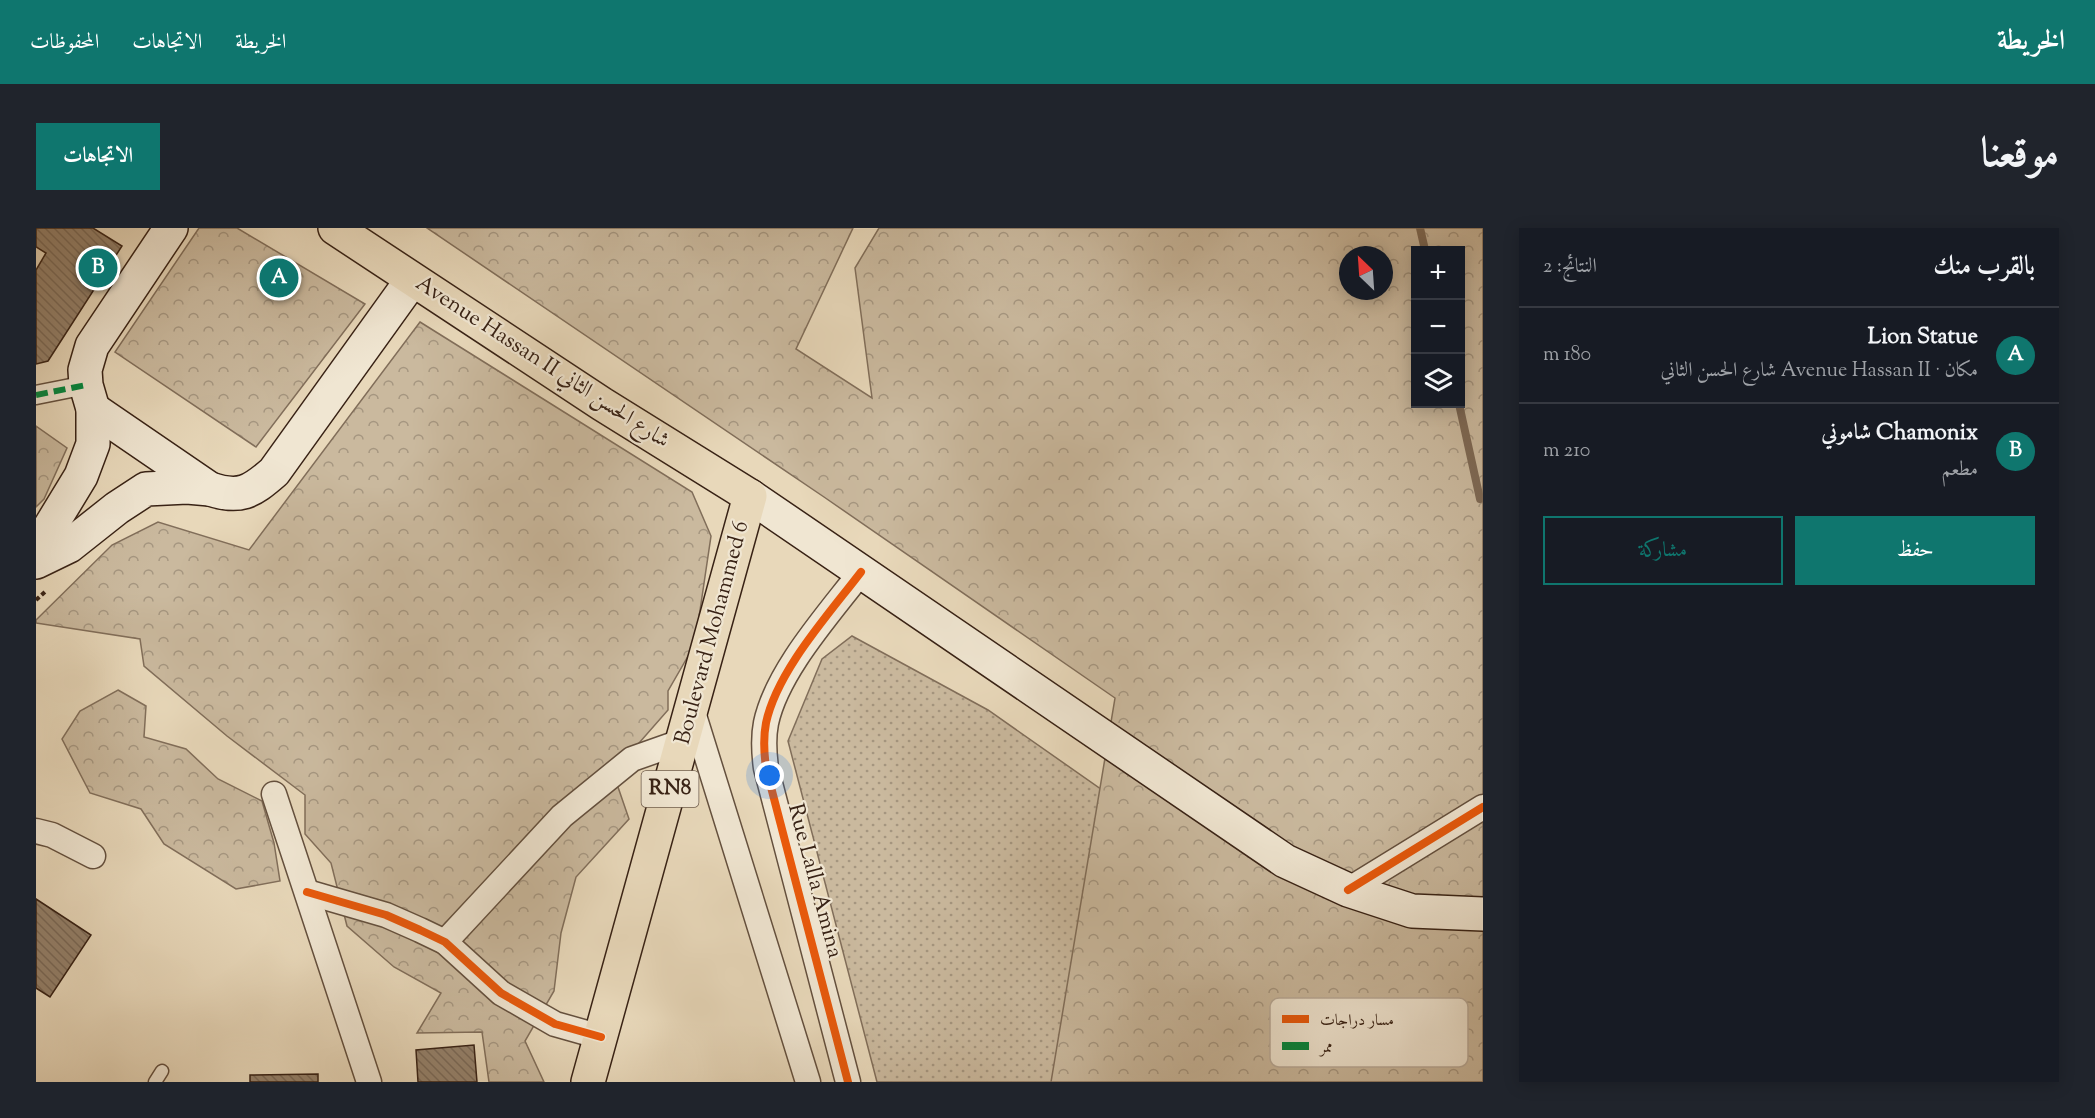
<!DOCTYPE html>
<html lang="ar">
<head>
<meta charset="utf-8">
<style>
  :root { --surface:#171b24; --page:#20242c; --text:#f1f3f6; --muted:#9ea1a6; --line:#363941; --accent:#0f766e }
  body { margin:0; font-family:"Sorts Mill Goudy",Amiri,serif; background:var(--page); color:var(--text); direction:rtl }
  .controls { position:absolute; right:18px; top:18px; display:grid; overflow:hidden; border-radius:0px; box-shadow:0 3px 15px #0003 }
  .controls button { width:54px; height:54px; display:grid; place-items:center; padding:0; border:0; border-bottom:2px solid var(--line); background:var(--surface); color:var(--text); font:30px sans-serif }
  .compass { position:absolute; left:1303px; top:18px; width:54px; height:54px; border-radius:50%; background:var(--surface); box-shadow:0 3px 15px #0003; rotate:335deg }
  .you { position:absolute; left:734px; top:548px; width:21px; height:21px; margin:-15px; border:4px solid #fff; border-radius:50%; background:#1a73e8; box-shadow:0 0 0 9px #1a73e833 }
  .badge { display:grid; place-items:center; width:39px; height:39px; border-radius:50%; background:var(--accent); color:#fff; font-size:20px; font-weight:700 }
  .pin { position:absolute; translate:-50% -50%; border:3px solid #fff; box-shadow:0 2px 6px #0006 }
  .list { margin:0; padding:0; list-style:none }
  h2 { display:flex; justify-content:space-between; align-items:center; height:78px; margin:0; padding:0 24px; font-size:26px }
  h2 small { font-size:20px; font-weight:400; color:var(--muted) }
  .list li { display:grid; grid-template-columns:39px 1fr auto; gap:18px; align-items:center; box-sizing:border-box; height:96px; padding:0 24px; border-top:2px solid var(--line) }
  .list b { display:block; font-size:22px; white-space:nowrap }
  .list p { margin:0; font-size:20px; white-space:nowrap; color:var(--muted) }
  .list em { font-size:20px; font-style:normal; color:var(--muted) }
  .actions { display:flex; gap:12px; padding:18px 24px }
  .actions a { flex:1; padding:14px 0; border:2px solid var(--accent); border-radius:0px; text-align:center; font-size:21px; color:var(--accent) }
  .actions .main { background:var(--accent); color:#fff }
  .icon { flex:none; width:33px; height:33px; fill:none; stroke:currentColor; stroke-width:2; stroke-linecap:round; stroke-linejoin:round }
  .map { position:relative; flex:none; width:1447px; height:854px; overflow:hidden; direction:ltr; border-radius:0px }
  header { display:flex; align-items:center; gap:36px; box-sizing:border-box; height:84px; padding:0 30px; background:var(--accent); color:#fff }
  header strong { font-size:28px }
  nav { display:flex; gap:33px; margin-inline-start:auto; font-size:21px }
  .intro { display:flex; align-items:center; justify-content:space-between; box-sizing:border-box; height:144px; padding:0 36px }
  h1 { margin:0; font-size:42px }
  .button { padding:15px 27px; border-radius:0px; background:var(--accent); color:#fff; font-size:21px; font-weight:700 }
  main { display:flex; gap:36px; padding:0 36px }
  aside { flex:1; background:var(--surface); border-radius:0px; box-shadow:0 3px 15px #0003 }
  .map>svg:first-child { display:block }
  .grass { fill:url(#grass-dots); stroke:#816e5a; stroke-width:1.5 }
  .forest { fill:url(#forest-crowns); stroke:#816e5a; stroke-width:1.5; fill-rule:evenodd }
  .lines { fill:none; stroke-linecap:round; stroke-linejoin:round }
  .stream { stroke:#7e6a56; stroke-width:8 }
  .building { fill:url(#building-back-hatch); stroke:#382215; stroke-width:1.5 }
  .service-casing { stroke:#64503e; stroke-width:15 }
  .pedestrian-casing { stroke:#64503e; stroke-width:21 }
  .minor-casing { stroke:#64503e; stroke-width:27 }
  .secondary-casing { stroke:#382215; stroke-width:36 }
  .primary-casing { stroke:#382215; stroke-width:36 }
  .path { stroke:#382215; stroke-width:4; stroke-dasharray:4.5 3; stroke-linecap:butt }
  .service { stroke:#f0e6d2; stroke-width:12 }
  .pedestrian { stroke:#f0e6d2; stroke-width:18 }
  .minor { stroke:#f0e6d2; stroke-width:24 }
  .secondary { stroke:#f0e6d2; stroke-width:33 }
  .primary { stroke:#e8d8ba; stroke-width:33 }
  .quiet { stroke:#00873e; stroke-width:6; stroke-dasharray:12 6; stroke-linecap:butt }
  .cycleway-casing { stroke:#f0e6d2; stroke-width:11 }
  .cycleway { stroke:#e8590c; stroke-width:8 }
  .labels { text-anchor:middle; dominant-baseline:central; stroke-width:4.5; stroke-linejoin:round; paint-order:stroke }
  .shield { fill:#f0e6d2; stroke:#6f5d4e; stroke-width:1.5 }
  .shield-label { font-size:21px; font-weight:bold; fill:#382215 }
  .street-label { font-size:22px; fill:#382215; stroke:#f0e6d2 }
  .key { fill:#f0e6d2; stroke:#b9ab99; stroke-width:1.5 }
  .key-label { font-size:16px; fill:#382215 }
</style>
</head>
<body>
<header>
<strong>الخريطة</strong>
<nav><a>الخريطة</a><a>الاتجاهات</a><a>المحفوظات</a></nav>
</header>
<div class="intro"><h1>موقعنا</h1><a class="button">الاتجاهات</a></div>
<main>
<aside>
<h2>بالقرب منك<small>النتائج: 2</small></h2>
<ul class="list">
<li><span class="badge">A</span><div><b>Lion Statue</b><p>مكان · Avenue Hassan II شارع الحسن الثاني</p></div><em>180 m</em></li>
<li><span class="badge">B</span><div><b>Chamonix شاموني</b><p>مطعم</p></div><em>210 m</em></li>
</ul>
<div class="actions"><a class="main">حفظ</a><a>مشاركة</a></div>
</aside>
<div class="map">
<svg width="1447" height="854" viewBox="0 0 1447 854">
  <defs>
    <pattern id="grass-dots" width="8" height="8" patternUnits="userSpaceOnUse" patternTransform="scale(1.5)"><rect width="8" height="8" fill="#cab99e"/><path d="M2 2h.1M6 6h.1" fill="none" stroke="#a59680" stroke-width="1.8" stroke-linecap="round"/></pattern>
    <pattern id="forest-crowns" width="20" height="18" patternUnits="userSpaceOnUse" patternTransform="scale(1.5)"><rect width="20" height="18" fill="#cab99e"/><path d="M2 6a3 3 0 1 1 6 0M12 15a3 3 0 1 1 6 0" fill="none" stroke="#a59680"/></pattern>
    <pattern id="building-back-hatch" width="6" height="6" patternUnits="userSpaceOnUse" patternTransform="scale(1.5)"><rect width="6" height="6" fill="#94816b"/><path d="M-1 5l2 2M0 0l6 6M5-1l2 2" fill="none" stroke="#7a6957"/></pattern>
  </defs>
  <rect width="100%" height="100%" fill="#e8d8ba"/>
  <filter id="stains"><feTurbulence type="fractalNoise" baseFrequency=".00333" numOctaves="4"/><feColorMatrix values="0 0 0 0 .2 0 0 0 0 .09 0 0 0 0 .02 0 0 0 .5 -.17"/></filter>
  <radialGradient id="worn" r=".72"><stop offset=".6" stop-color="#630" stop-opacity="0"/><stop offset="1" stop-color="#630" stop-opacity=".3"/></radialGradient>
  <!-- grass -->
  <polygon class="grass" points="816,408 952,482 1209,662 1447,854 841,854 752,513 786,431"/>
  <!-- forest -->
  <g class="forest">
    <polygon points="163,0 201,0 329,76 220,219 79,124"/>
    <path d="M391,0H817L760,121L836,170L819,40L843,0H1447V854H1015L1079,470L788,269ZM1380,22H1424V176H1380ZM1312,27H1348V63H1312Z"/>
    <polygon points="384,94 656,264 675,308 659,416 632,463 632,482 582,539 582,559 593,591 540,649 525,705 518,763 489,813 508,854 453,854 446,804 381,805 405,765 358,739 311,698 295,635 269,606 269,567 191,508 108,438 104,411 0,395 0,392 76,317 122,294 213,322"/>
    <polygon points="0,198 31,220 8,271 0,279"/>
    <polygon points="82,462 110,478 108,509 150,521 182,551 226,573 238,615 244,653 200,661 128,616 105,581 54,565 26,511 44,483"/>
  </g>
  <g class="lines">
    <!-- stream -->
    <g class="stream">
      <polyline points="1384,0 1389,22"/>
      <polyline points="1423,176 1444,271"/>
    </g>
  </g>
  <!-- building -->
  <g class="building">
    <polygon points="0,0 57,0 86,18 12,133 0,136 0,42 10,25 0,19"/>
    <polygon points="0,671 55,707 14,769 0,760"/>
    <polygon points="438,817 441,854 382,854 380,822"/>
    <polygon points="282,846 282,854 214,854 214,847"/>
  </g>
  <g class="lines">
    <!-- service casing -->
    <g class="service-casing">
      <polyline id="service" points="119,854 126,843"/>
    </g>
    <!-- pedestrian casing -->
    <g class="pedestrian-casing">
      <polyline id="pedestrian" points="0,167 50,157"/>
    </g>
    <!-- minor casing -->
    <g class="minor-casing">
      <g id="minor">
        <polyline points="656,481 772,854"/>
        <polyline points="238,566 333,854"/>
        <polyline points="0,603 16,607 57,628"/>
        <polyline points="1312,662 1447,579"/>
        <polyline points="271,664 350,687 384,702 409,714 465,765 519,796 565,809"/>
        <polyline points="409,714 526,588 596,531 647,513"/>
        <path d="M812,854L730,540C728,525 727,510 730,495C741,443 793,386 825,344"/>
      </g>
    </g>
    <!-- secondary casing -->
    <g class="secondary-casing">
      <g id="secondary">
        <path d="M57,181L174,261C204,271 215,264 238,244L376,52"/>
        <polyline points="714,268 1249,633 1312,662 1376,683 1447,686"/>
        <polyline points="0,328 14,299 45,248 57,216 57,181 50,157 49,142 56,118 135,0"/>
        <polyline points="0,334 33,318 81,280 110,261 151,259 174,261"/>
      </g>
    </g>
    <!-- primary casing -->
    <g class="primary-casing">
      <polyline id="primary" points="299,0 566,176 714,268 552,854"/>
    </g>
    <!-- path -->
    <polyline class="path" points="0,372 11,362"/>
    <!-- service -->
    <use href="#service" class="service"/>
    <!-- pedestrian -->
    <use href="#pedestrian" class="pedestrian"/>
    <!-- minor -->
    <use href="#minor" class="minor"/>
    <!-- secondary -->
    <use href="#secondary" class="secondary"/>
    <!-- primary -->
    <use href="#primary" class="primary"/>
    <!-- quiet -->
    <polyline class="quiet" points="0,167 50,157"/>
    <!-- cycleway casing -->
    <g class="cycleway-casing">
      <g id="cycleway">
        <polyline points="1312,662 1447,579"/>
        <polyline points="271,664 350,687 384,702 409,714 465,765 519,796 565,809"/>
        <path d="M812,854L730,540C728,525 727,510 730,495C741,443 793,386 825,344"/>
      </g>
    </g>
    <!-- cycleway -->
    <use href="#cycleway" class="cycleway"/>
  </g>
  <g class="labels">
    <!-- shield labels -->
    <rect class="shield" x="605.5" y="543" width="57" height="36" rx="4.5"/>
    <g class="shield-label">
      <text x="634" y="561">RN8</text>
    </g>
    <!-- street labels -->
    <g class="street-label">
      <text transform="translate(506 135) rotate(33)">Avenue Hassan II شارع الحسن الثاني</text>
      <text transform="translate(677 405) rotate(-75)">Boulevard Mohammed 6</text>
      <text transform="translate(778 653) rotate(75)">Rue Lalla Amina</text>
    </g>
  </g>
  <!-- legend -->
  <rect x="1234" y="770" width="198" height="69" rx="9" class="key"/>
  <rect x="1246" y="787" width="27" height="8" fill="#e8590c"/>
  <rect x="1246" y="814" width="27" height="8" fill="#00873e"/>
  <g class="key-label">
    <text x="1284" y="797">مسار دراجات</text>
    <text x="1284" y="824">ممر</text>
  </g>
  <rect width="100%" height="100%" filter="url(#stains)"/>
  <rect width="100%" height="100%" fill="url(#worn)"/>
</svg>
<div class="controls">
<button>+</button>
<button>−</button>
<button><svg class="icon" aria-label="layers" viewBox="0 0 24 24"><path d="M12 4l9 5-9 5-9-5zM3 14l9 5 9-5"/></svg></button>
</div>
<svg class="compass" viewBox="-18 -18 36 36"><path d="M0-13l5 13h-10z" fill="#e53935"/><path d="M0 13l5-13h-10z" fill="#9ea1a6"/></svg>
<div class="you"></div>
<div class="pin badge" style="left:243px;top:50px">A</div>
<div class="pin badge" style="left:62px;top:40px">B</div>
</div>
</main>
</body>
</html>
